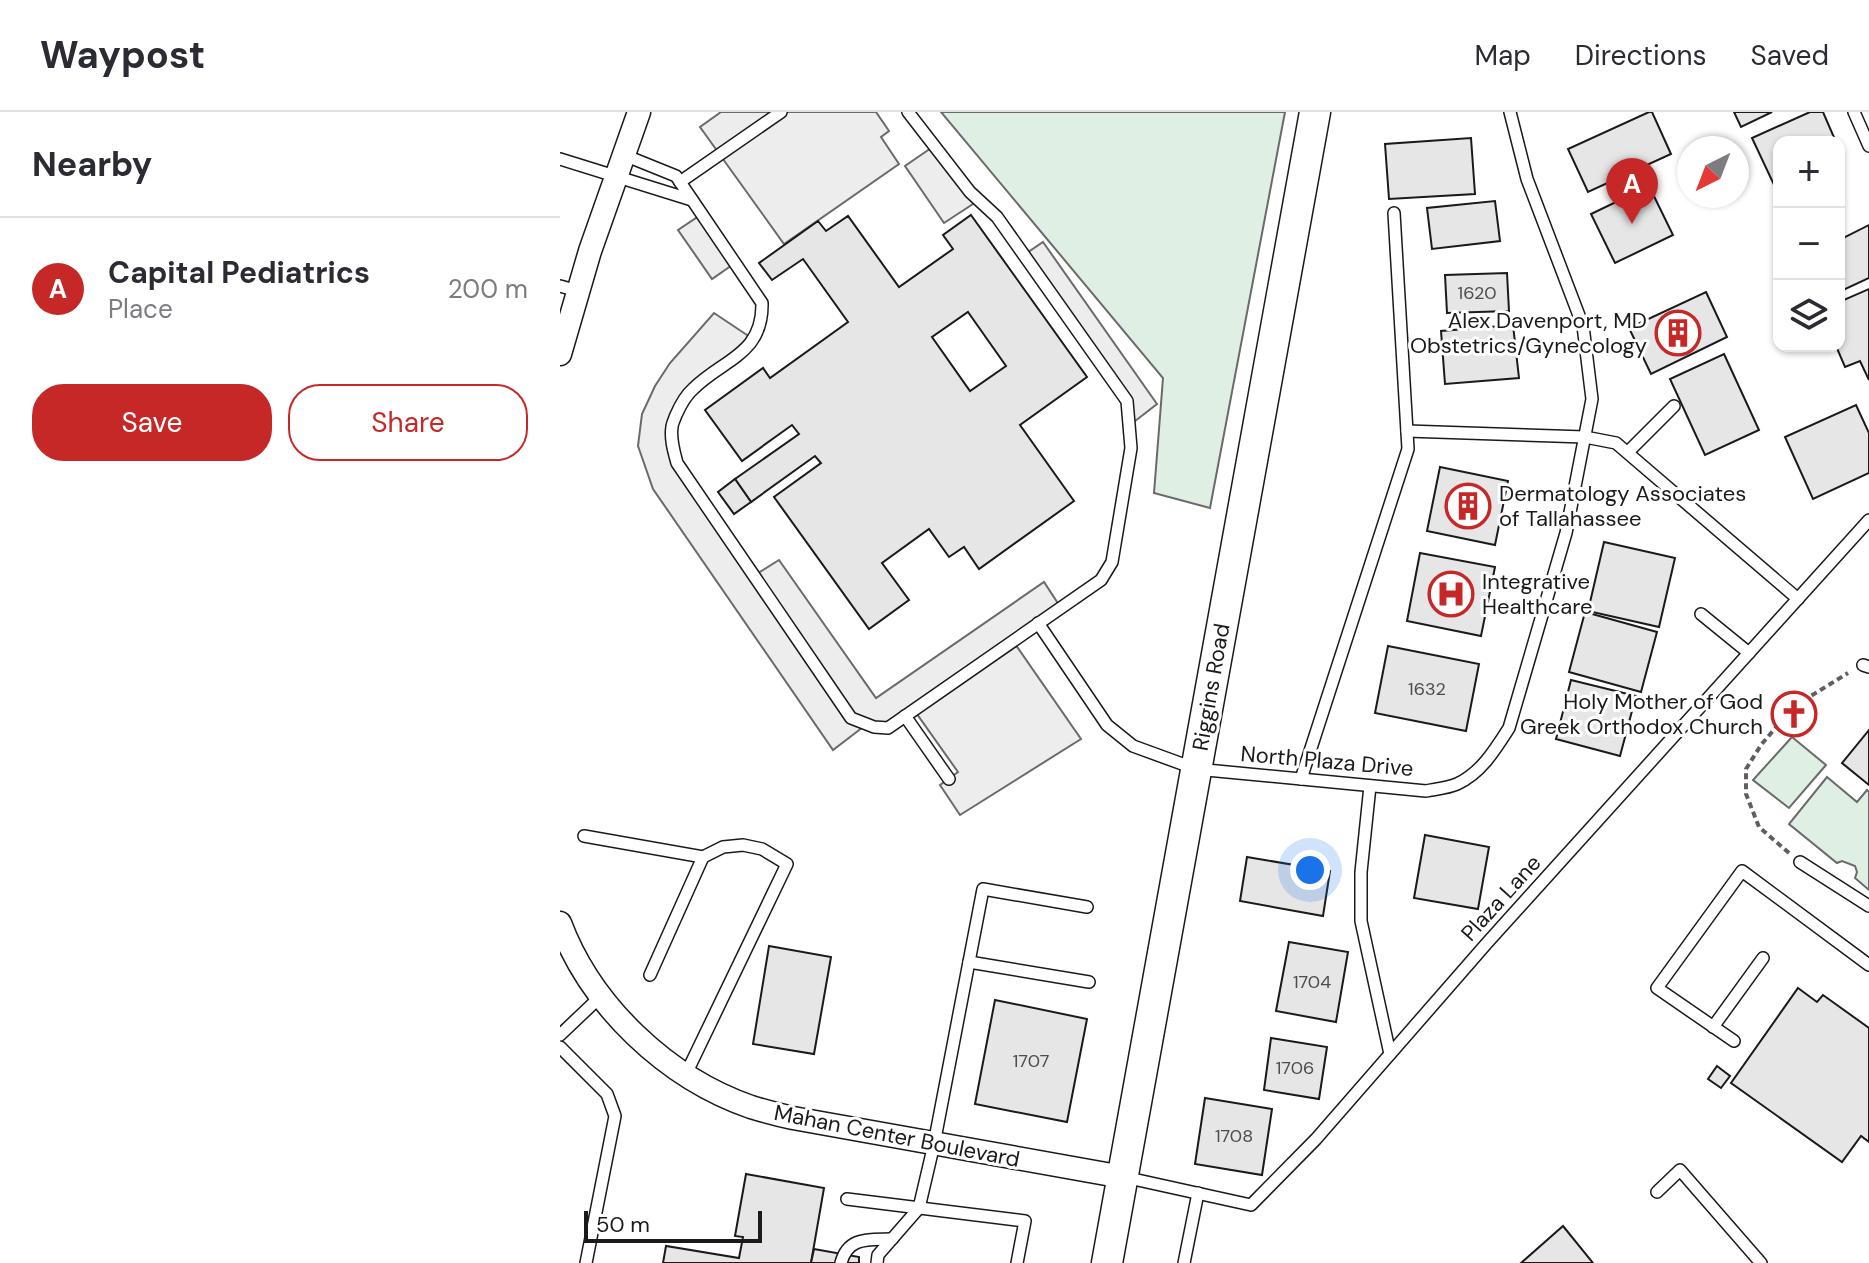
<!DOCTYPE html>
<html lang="en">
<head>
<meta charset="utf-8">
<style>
  :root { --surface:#fff; --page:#f7f7f7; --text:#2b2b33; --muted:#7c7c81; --line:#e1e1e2; --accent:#c62828 }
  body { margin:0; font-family:"DM Sans",sans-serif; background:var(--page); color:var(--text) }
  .controls { position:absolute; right:24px; top:24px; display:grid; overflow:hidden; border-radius:16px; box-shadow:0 2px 6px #0004 }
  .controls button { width:72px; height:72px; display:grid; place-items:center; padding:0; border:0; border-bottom:2px solid var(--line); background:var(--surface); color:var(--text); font:40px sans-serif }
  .compass { position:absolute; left:1117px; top:24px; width:72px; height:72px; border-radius:50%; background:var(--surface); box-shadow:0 2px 6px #0004; rotate:222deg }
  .scale { position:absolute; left:24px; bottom:20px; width:178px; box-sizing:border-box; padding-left:8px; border:4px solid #1a1a1a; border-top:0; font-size:22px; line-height:28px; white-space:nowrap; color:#1a1a1a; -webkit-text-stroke:6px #fff; paint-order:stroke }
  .you { position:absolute; left:750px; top:758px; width:28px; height:28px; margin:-20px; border:6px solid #fff; border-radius:50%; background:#1a73e8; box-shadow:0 0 0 12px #1a73e833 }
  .badge { display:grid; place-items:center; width:52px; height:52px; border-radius:50%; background:var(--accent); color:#fff; font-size:26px; font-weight:700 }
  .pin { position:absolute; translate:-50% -66px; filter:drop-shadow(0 2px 4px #0008) }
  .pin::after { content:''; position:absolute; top:42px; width:28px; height:24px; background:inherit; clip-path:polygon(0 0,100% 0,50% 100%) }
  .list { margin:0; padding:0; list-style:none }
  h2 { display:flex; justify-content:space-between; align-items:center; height:104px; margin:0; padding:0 32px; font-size:34px }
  h2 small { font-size:26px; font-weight:400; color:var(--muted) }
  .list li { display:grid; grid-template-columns:52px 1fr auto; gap:24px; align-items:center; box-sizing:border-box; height:144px; padding:0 32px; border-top:2px solid var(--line) }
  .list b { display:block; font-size:30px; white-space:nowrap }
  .list p { margin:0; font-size:26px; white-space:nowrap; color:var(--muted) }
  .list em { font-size:26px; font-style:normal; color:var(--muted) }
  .actions { display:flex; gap:16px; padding:24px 32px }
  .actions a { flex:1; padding:18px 0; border:2px solid var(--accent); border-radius:32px; text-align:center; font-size:28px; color:var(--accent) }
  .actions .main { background:var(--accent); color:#fff }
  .icon { flex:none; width:44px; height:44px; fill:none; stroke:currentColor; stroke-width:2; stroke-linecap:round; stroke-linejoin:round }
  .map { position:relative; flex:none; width:1309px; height:1151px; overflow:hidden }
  header { display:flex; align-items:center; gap:48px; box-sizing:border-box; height:112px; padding:0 40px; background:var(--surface); border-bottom:2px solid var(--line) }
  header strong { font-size:38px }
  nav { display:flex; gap:44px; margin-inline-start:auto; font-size:28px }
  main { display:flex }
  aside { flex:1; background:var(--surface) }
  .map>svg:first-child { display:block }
  .green { fill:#e0efe3; stroke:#6a6a6a; stroke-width:2 }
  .parking { fill:#ededed; stroke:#6a6a6a; stroke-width:2 }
  .building { fill:#e6e6e6; stroke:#1a1a1a; stroke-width:2; fill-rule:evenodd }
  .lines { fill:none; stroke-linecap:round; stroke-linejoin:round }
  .lane-casing { stroke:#1a1a1a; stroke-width:14 }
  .street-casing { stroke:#1a1a1a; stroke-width:25 }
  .secondary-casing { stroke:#1a1a1a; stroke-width:33 }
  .path { stroke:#5f5f5f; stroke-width:4; stroke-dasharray:6 4; stroke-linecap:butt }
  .lane { stroke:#fff; stroke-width:11 }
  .street { stroke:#fff; stroke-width:22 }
  .secondary { stroke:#fff; stroke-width:30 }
  .labels { text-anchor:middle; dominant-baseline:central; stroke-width:6; stroke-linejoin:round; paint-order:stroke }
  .number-label { font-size:18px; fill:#4d4d4d }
  .poi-label { font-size:22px; fill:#1a1a1a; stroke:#fff; text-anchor:end }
  .street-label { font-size:22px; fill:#1a1a1a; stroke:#fff }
</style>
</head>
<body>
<header>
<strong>Waypost</strong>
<nav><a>Map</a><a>Directions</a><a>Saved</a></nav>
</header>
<main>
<aside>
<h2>Nearby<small></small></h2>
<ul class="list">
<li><span class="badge">A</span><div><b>Capital Pediatrics</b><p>Place</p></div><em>200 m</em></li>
</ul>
<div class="actions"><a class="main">Save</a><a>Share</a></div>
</aside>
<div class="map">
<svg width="1309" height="1151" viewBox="0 0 1309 1151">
  <rect width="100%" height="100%" fill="#fff"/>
  <!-- green -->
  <g class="green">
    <polygon points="381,0 725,0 650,396 594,381 603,266"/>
    <polygon points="1232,625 1266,653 1229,696 1193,668"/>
    <polygon points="1267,665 1297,690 1307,678 1309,680 1309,778 1295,766 1297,760 1295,754 1282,749 1277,751 1229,712"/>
  </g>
  <!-- parking -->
  <g class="parking">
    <polygon points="161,0 316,0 329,19 321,25 339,52 224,132 140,15"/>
    <polygon points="374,34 419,88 384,111 345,54"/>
    <polygon points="142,102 175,151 152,167 118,118"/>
    <polygon points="483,130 597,292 570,313 567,289 464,143"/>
    <polygon points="154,201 193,227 132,277 112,314 117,351 195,463 219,448 316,586 484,470 501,496 453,529 521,627 400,703 380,673 398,660 354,598 328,616 307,612 273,638 93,377 78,334 82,302 95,274 110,251"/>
  </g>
  <!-- building -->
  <g class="building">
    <polygon points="1089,0 1092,0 1111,42 1028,80 1008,37"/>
    <polygon points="1174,0 1212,0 1181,15"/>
    <polygon points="1250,0 1263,0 1276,30 1219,30 1219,73 1215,75 1192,26"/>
    <polygon points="911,26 915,82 829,87 825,32"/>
    <polygon points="1089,74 1113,123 1055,151 1031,102"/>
    <polygon points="935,89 940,129 872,137 867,96"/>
    <path d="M411,103L527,265L460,313L514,389L419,457L404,435L389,445L369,417L322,451L349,488L309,517L214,385L261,351L255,344L191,390L175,367L239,322L232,313L182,349L145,298L203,256L210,266L288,210L243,147L212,168L199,151L258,109L266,119L288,104L339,175L393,137L383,123ZM408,200L446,254L410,279L372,225Z"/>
    <polygon points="1309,113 1309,166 1279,180 1279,128"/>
    <polygon points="947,161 949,199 887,201 885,163"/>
    <polygon points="1309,177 1309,268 1300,249 1285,255 1276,234 1279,234 1279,206 1281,206 1279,190"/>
    <polygon points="1146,180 1167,225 1091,262 1069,216"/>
    <polygon points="953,213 959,266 885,272 881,219"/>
    <polygon points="1164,242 1199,318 1145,343 1110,267"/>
    <polygon points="1296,293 1309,321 1309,361 1253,387 1225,325"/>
    <polygon points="880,355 948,369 935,433 867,419"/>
    <polygon points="175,367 191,390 174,402 158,380"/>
    <polygon points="1044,430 1115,446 1099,515 1028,499"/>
    <polygon points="860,441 935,455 921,524 847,509"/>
    <polygon points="1025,500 1097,520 1081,580 1009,560"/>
    <polygon points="828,534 919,552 906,619 815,601"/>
    <polygon points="1011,568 1076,584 1060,644 996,627"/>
    <polygon points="1309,618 1309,673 1282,651"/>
    <polygon points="865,723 929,735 918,797 854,786"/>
    <polygon points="687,745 770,759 763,804 680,789"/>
    <polygon points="729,830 788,840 776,910 716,899"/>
    <polygon points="209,834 271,845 254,942 193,932"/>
    <polygon points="1238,876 1257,890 1263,883 1309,916 1309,1030 1301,1024 1282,1050 1171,971"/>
    <polygon points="435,888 527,907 507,1010 415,992"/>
    <polygon points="711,926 767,935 759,987 704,978"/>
    <polygon points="1157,954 1170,964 1161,976 1148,967"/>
    <polygon points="645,986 712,997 702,1063 635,1052"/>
    <polygon points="186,1062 264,1076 251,1151 103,1151 106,1134 179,1146 183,1125 175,1124"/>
    <polygon points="1003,1114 1033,1151 961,1151"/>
    <polygon points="254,1137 299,1145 299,1151 251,1151"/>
  </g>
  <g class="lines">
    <!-- lane casing -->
    <g class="lane-casing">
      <g id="lane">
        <polyline points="1294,0 1309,34"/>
        <path d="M64,43L116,64L202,191C203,243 163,247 133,277C125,284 120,294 116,303C115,306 112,312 112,315C110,327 114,340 117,351L291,606L314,615L328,616L541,468L552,450L571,336L567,289L437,105L410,80L348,0"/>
        <polyline points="0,47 132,88"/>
        <polyline points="120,70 221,0"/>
        <polyline points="0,174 18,179"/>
        <polyline points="847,319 1025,325 1056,331 1238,487"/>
        <polyline points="1068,340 1114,294"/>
        <polyline points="1141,502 1189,541"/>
        <path d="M478,511L547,613L573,634L636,657L866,679C876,677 888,676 897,672C921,661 935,638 949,616L1006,421L1032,287L1023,214L967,67L950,0"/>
        <polyline points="1303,553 1309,555"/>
        <polyline points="345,604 389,667"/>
        <polyline points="741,667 848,337 834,101"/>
        <polyline points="810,674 801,760 801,809 830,942"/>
        <polyline points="24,724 143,745"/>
        <polyline points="1240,750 1309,794"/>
        <polyline points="409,850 529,870"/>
        <polyline points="90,863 143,745 163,735 183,733 202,737 227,752 126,962"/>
        <polyline points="1153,915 1203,846"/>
        <polyline points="0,923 41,884"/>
        <polyline points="1174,929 1097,876 1182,759 1309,853"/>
        <polyline points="0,935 47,982 55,1004 26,1151"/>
        <polyline points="564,1065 691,1093 756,1027 927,831 1309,408"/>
        <polyline points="1097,1080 1120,1058 1201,1151"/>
        <polyline points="287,1087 465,1109 457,1151"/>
        <path d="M281,1151C288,1124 309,1128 332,1127"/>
        <polyline points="317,1151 318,1143 359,1096 374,1032 423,777 527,795"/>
        <polyline points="624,1151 638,1081"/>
      </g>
    </g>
    <!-- street casing -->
    <g class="street-casing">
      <g id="street">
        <polyline points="0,242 30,139 79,0"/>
        <path d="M0,811C31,894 107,966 191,995C204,999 219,1003 233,1006L563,1065"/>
      </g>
    </g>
    <!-- secondary casing -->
    <g class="secondary-casing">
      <polyline id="secondary" points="547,1151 755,0"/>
    </g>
    <!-- path -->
    <polyline class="path" points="1229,741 1199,715 1186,682 1186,657 1201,633 1233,595 1288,561"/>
    <!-- lane -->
    <use href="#lane" class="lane"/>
    <!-- street -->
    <use href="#street" class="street"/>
    <!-- secondary -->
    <use href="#secondary" class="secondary"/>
  </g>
  <!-- icons -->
  <defs>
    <g id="building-ring" transform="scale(2.3)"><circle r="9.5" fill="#fff" stroke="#c62828" stroke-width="1.5"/><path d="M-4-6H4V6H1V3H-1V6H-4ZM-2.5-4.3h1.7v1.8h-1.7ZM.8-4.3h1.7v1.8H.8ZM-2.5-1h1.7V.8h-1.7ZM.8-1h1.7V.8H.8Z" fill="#c62828"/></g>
    <g id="hospital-ring" transform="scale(2.3)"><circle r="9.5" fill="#fff" stroke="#c62828" stroke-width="1.5"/><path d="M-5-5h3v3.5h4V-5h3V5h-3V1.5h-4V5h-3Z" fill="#c62828"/></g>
    <g id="church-ring" transform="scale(2.3)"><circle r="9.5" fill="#fff" stroke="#c62828" stroke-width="1.5"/><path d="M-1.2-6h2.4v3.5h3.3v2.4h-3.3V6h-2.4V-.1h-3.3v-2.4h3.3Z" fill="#c62828"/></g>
  </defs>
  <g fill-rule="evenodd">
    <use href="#building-ring" x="1118" y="221"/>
    <use href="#building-ring" x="908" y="394"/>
    <use href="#hospital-ring" x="891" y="482"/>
    <use href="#church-ring" x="1234" y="602"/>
  </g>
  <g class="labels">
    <!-- number labels -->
    <g class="number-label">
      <text x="917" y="181">1620</text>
      <text x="867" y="577">1632</text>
      <text x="752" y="870">1704</text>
      <text x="471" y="949">1707</text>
      <text x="735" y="956">1706</text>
      <text x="674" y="1024">1708</text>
    </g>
    <!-- poi labels -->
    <g class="poi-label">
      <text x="1087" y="208">Alex Davenport, MD<tspan x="1087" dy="25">Obstetrics/Gynecology</tspan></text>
      <text x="939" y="381" text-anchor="start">Dermatology Associates<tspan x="939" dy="25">of Tallahassee</tspan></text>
      <text x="922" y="469" text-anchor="start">Integrative<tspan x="922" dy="25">Healthcare</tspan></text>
      <text x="1203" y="589">Holy Mother of God<tspan x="1203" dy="25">Greek Orthodox Church</tspan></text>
    </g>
    <!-- street labels -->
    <g class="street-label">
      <text transform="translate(651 575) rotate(-80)">Riggins Road</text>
      <text transform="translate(767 649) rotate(5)">North Plaza Drive</text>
      <text transform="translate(941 786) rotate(-48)">Plaza Lane</text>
      <text transform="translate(337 1024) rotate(11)">Mahan Center Boulevard</text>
    </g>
  </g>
</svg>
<div class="controls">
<button>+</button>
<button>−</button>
<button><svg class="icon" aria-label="layers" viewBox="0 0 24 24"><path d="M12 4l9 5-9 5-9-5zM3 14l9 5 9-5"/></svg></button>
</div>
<svg class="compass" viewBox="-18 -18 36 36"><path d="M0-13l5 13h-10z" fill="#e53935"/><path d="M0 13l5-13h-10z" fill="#7c7c81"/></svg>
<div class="scale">50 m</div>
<div class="you"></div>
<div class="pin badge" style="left:1072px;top:112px">A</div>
</div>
</main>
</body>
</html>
